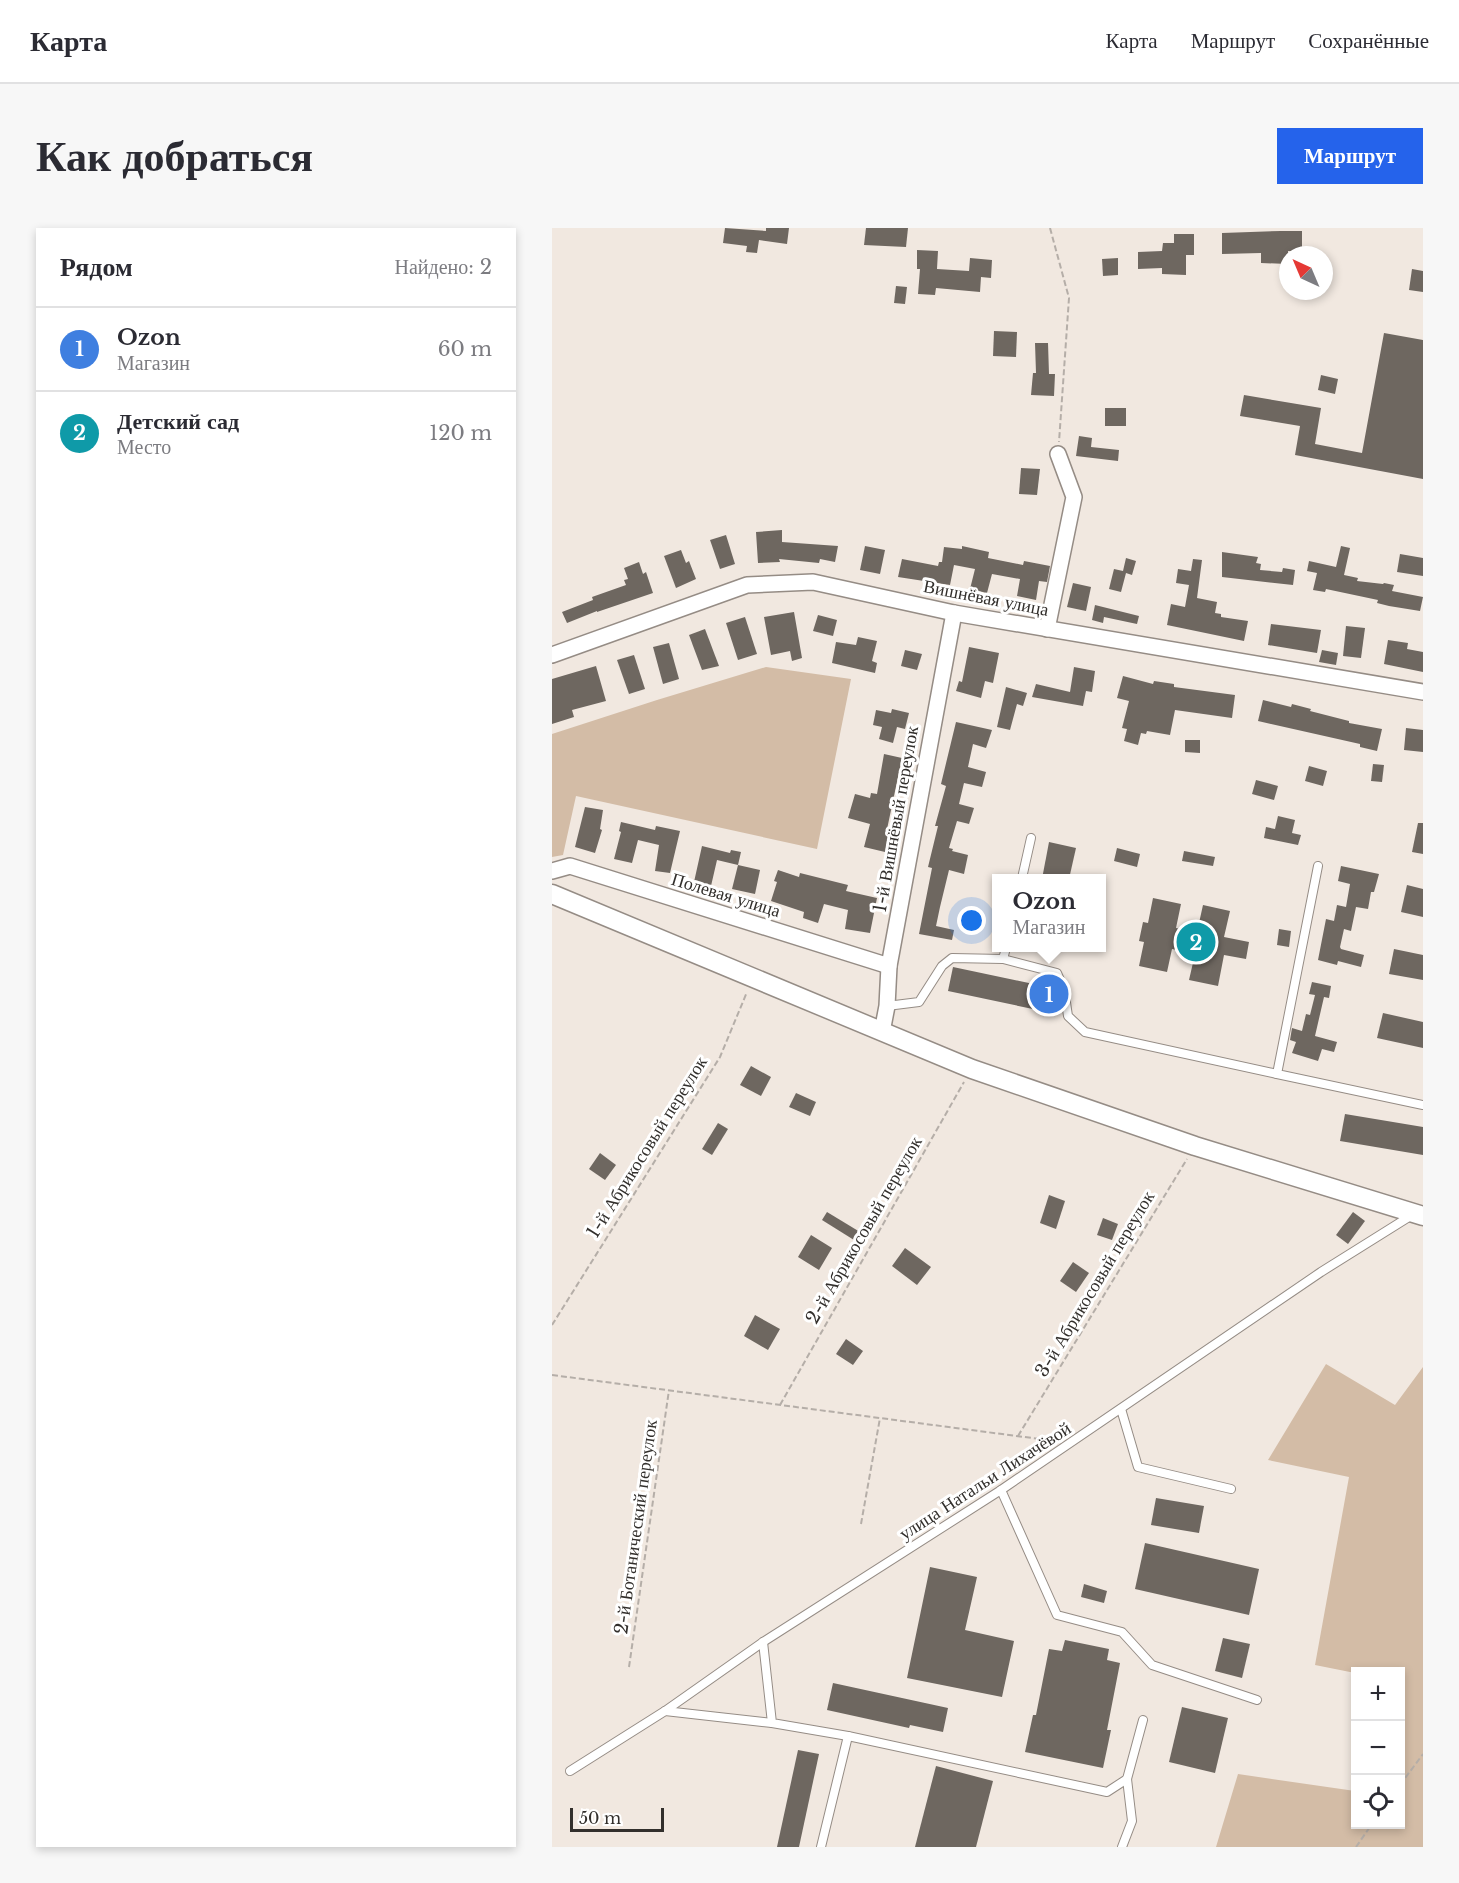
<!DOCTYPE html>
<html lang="ru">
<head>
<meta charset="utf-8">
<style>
  :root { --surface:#fff; --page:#f7f7f7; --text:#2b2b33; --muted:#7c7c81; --line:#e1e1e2; --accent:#2563eb }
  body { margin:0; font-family:"Libre Baskerville",serif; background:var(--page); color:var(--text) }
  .controls { position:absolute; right:18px; bottom:18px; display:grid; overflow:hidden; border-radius:0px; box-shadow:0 3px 9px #0003 }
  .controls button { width:54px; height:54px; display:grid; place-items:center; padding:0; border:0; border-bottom:2px solid var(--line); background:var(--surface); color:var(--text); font:30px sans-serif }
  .compass { position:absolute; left:727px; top:18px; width:54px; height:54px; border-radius:50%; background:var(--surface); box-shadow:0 3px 9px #0003; rotate:316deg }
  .scale { position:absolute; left:18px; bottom:15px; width:94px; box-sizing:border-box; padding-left:6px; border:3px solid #322f2c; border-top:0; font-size:16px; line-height:21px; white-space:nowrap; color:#322f2c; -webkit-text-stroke:4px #fff; paint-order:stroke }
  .you { position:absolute; left:420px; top:693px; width:21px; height:21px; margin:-15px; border:4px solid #fff; border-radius:50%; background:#1a73e8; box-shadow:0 0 0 9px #1a73e833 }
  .badge { display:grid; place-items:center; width:39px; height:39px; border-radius:50%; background:var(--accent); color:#fff; font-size:20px; font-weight:700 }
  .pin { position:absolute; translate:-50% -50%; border:3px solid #fff; box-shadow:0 2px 6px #0006 }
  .popup { position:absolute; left:440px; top:646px; width:114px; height:78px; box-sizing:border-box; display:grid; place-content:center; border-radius:0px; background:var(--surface); filter:drop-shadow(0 2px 4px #0005); font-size:20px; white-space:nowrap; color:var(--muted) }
  .popup b { font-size:22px; color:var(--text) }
  .popup::after { content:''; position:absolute; left:50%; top:100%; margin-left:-12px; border:12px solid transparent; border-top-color:var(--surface) }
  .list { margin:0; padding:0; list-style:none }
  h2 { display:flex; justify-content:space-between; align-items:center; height:78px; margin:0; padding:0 24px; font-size:26px }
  h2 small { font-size:20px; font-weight:400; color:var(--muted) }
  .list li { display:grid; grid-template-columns:39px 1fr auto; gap:18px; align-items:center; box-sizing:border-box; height:84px; padding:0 24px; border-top:2px solid var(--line) }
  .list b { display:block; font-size:22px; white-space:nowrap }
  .list p { margin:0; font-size:20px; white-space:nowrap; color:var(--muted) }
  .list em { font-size:20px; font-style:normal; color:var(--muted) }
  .icon { flex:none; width:33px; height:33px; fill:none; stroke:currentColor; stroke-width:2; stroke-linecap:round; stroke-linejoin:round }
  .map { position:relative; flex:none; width:871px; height:1619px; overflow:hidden; border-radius:0px }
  header { display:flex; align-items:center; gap:36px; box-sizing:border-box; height:84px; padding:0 30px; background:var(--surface); border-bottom:2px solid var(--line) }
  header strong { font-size:28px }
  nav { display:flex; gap:33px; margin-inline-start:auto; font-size:21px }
  .intro { display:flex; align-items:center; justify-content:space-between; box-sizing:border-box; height:144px; padding:0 36px }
  h1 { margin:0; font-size:42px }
  .button { padding:15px 27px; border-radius:0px; background:var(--accent); color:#fff; font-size:21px; font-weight:700 }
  main { display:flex; gap:36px; padding:0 36px }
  aside { flex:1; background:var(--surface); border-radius:0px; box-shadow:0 3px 9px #0003 }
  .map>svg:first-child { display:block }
  .green { fill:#d3bca6 }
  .building { fill:#6e6760 }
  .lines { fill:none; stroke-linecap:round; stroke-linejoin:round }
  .service-casing { stroke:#958c85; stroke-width:10 }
  .minor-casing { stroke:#958c85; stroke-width:18 }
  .tertiary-casing { stroke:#958c85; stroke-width:21 }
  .path { stroke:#b5aea8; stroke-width:2; stroke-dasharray:6 3; stroke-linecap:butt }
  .service { stroke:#fff; stroke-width:8 }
  .minor { stroke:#fff; stroke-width:15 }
  .tertiary { stroke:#fff; stroke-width:18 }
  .labels { text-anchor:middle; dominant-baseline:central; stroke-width:6; stroke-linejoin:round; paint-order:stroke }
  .street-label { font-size:18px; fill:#322f2c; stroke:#fff }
</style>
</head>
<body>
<header>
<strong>Карта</strong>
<nav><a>Карта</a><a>Маршрут</a><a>Сохранённые</a></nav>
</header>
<div class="intro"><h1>Как добраться</h1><a class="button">Маршрут</a></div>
<main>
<aside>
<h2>Рядом<small>Найдено: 2</small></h2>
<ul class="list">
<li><span class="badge" style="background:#3f7fe0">1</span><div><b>Ozon</b><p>Магазин</p></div><em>60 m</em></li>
<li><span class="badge" style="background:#0f9aa8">2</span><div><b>Детский сад</b><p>Место</p></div><em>120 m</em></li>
</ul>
</aside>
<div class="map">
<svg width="871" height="1619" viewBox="0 0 871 1619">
  <rect width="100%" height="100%" fill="#f1e8e0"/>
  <!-- green -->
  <g class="green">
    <polygon points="214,439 299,451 265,621 24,568 11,627 0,629 0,506 105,472"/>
    <polygon points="774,1136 843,1177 871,1139 871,1619 664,1619 686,1546 803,1563 804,1596 848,1596 848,1444 803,1445 763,1437 797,1249 716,1232"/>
  </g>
  <!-- building -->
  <g class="building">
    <polygon points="173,0 214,3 214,0 237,0 235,16 207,12 205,25 194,24 195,18 171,15"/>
    <polygon points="314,0 356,0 354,19 312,17"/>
    <polygon points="729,3 750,3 750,23 736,23 736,36 709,35 709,25 670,26 670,5"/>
    <polygon points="622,6 642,6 642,27 634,27 634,47 610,46 610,40 586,41 586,24 610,23 611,15 622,15"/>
    <polygon points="365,22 386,23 385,41 417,43 418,30 440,32 439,50 429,49 428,64 384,60 383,67 366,66 368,41 365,41"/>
    <polygon points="566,30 566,47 551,48 550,31"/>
    <polygon points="860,41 871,43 871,64 857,62"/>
    <polygon points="344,58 355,59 353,76 342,75"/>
    <polygon points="442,103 465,104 464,129 441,128"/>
    <polygon points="832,105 871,112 871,251 743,227 748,198 688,188 692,167 769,180 763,216 810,225"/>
    <polygon points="483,115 496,115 497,146 503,146 502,168 479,167 481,145 484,145"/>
    <polygon points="769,147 786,151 783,166 766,162"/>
    <rect x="553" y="180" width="21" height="18"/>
    <polygon points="527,208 540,210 539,219 567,222 566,233 524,228"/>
    <polygon points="469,240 488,241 485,267 467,266"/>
    <polygon points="230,302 230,314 286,318 283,334 268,331 267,335 227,331 228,334 206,335 204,304"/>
    <polygon points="174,307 183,336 168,341 158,312"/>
    <polygon points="313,318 333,322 328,346 308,342"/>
    <polygon points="410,318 437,324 436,330 471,337 472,333 498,338 495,354 487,353 484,372 465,368 468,351 440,346 435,365 418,361 423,341 402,337 398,357 346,349 350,331 386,338 387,334 390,334 392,319 410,321"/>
    <polygon points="789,318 798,320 792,347 806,350 805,353 831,356 832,355 842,357 840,363 871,369 868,383 837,378 825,375 826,372 774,361 773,364 761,362 765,345 755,343 757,333 784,339"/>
    <polygon points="129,322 134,335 137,333 144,351 124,360 112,328"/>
    <polygon points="670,324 706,329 704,335 709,336 708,342 730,344 731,340 743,342 741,357 670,349"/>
    <polygon points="848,326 871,330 871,348 845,344"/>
    <polygon points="574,330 584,333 580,347 574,345 569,364 557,361 562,341 571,343"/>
    <polygon points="641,331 650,332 645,370 665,374 663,385 669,386 669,389 696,393 692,413 615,397 619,376 633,379 637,357 624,355 626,341 639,343"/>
    <polygon points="87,334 91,346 94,344 101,365 45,384 45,383 15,395 10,384 41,372 40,369 74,357 72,352 76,351 72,340"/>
    <polygon points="521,355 539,359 534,383 515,379"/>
    <polygon points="543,377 587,388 585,396 552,389 551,395 540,392"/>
    <polygon points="242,384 250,430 240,433 238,423 219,427 212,389"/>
    <polygon points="266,387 285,392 281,408 261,403"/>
    <polygon points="193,389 205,426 186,432 174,395"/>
    <polygon points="719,396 769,402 765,425 716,417"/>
    <polygon points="794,398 813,400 809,430 791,428"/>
    <polygon points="153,401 167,438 150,442 137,407"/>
    <polygon points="306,409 325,413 320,433 325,435 323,445 280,435 284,414 304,417"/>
    <polygon points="836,412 856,415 855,421 871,424 871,444 832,436"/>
    <polygon points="117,415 127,451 111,456 101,419"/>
    <polygon points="417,419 447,425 441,455 433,453 429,470 404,463 407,453 410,454"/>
    <polygon points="353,422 370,426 365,442 349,438"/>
    <polygon points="770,422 786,425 784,437 767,434"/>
    <polygon points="82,427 93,461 77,466 65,432"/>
    <polygon points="44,438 54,473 20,482 22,489 0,496 0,451"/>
    <polygon points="522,439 543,443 540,464 534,463 531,478 480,469 484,456 518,464"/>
    <polygon points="571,448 601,456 602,453 622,456 622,459 683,467 680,490 623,482 618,507 595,503 594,506 589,505 586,517 572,513 575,501 570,500 577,473 565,470"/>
    <polygon points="454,459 475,465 471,478 465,476 458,502 445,499"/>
    <polygon points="711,472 739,479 740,476 759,481 758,483 797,493 797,495 830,501 825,523 808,519 808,516 706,493"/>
    <polygon points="340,481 357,485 353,501 345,499 341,515 327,511 330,499 321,497 324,482 339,485"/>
    <polygon points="404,494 440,502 434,520 421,516 416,539 434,544 430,559 412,555 407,576 422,580 417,596 405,593 397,620 401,621 400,623 416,627 412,646 397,642 388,679 384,698 402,702 400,712 367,706 380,640 376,639 386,598 383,598 394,558 389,556"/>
    <polygon points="854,500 871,502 871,524 852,522"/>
    <polygon points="633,512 648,512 648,525 633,524"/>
    <polygon points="332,526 350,530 334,606 337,607 333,624 312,619 318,596 296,590 303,566 318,570 319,565 325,566"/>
    <polygon points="821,536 832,537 830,554 819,553"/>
    <polygon points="757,538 775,543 771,558 753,553"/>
    <polygon points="704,552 726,558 722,572 700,566"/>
    <polygon points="33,579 51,582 48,601 50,602 43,625 23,619"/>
    <polygon points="726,588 743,592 740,605 749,607 746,617 712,610 714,599 723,601"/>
    <polygon points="69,594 103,602 104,598 128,603 118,645 103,643 107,617 86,612 80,635 62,631 69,604 67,603"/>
    <polygon points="866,595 871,595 871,626 860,624"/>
    <polygon points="497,614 524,620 517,651 490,651"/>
    <polygon points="150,618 178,625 179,622 189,624 186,637 165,632 159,658 142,654"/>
    <polygon points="565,620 588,626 585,639 562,633"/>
    <polygon points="632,623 663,629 661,638 630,633"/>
    <polygon points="186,637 208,642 203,666 180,661"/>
    <polygon points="789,638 827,646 822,664 819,664 816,681 804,679 799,703 792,701 788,719 789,721 812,727 809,739 786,733 785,737 766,732 774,691 782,693 785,677 794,679 798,656 786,653"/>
    <polygon points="226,642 247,649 248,645 296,657 294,663 325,670 318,705 293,701 296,682 272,676 266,695 251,690 252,684 219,673 225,654 222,653"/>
    <polygon points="855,657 871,661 871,689 849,684"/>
    <polygon points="601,670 629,676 624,700 645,704 651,677 678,683 672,709 697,714 694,731 672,727 666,758 637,752 643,726 620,721 615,744 587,738 592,714 587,713 591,694 596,695"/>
    <polygon points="727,701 739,703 737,719 725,717"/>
    <polygon points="842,721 871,727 871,752 837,746"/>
    <polygon points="401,739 505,761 500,785 396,763"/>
    <polygon points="760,754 779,758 777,770 772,769 763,808 785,814 782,824 770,821 766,833 740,825 744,814 738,812 740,800 750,803 754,786 758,787 763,767 757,766"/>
    <polygon points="831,785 871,794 871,820 825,810"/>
    <polygon points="199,838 219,849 209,868 188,857"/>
    <polygon points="244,865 264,874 258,888 237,879"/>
    <polygon points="793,886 871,899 871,927 788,913"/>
    <polygon points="166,895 176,901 160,927 150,921"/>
    <polygon points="48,925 64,937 53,952 37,941"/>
    <polygon points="497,967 513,973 504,1001 488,995"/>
    <polygon points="275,984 308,1004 302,1012 270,992"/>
    <polygon points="801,984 813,993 796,1016 784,1007"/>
    <polygon points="551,990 566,996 560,1012 545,1007"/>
    <polygon points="259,1007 280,1020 267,1042 246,1029"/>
    <polygon points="353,1020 379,1039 365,1057 340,1038"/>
    <polygon points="521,1034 537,1045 524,1064 508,1053"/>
    <polygon points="203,1087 228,1101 216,1122 192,1108"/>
    <polygon points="294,1111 311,1123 301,1137 284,1126"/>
    <polygon points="604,1270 652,1278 647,1305 599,1297"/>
    <polygon points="593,1315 707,1341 697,1387 583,1361"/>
    <polygon points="378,1339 425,1349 413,1402 462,1413 450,1469 355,1450"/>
    <polygon points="532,1356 555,1363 552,1375 529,1369"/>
    <polygon points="671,1410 698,1416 690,1450 663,1443"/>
    <polygon points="513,1412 557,1421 555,1432 568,1435 555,1502 559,1502 551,1540 473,1524 481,1487 484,1487 497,1421 510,1423"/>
    <polygon points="281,1455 396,1480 391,1504 358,1497 357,1500 275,1482"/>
    <polygon points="630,1479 676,1490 663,1545 617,1534"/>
    <polygon points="246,1522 267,1526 247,1619 225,1619"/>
    <polygon points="384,1538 441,1553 424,1619 363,1619"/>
  </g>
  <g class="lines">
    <!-- service casing -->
    <g class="service-casing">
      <g id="service">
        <polyline points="766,638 725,846 871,877"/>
        <polyline points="470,650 479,610"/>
        <polyline points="454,720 451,731 505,745 512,761 516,788 533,804 725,846"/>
        <polyline points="335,778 367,774 390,738 400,730 451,731"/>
        <polyline points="569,1181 586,1239 679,1261"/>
        <polyline points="449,1262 505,1387 570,1404 600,1437 705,1472"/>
        <polyline points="211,1414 220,1495 296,1508 555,1564 575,1551 591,1492"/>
        <polyline points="113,1483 220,1495"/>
        <polyline points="18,1543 113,1483 211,1414 449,1262 769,1044 860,987"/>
        <polyline points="269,1619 296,1508"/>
        <polyline points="570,1619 580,1593 575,1551"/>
      </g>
    </g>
    <!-- minor casing -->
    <g class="minor-casing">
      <g id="minor">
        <polyline points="495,401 522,269 506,226"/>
        <polyline points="0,427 195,357 261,354 402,385 871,464"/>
        <polyline points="0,643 18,638 337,738"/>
        <polyline points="330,804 335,778 337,738 402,385"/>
      </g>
    </g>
    <!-- tertiary casing -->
    <g class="tertiary-casing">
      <polyline id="tertiary" points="0,666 420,841 643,918 871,988"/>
    </g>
    <!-- path -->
    <g class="path">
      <polyline points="498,0 517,70 507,214"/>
      <polyline points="0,1097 168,829 195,764"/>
      <polyline points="0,1147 503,1213"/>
      <polyline points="228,1177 412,854"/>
      <polyline points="466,1208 635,931"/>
      <polyline points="309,1296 328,1190"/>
      <polyline points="77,1439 117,1162"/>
      <polyline points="848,1557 871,1526"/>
      <polyline points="804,1619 820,1596"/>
    </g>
    <!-- service -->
    <use href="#service" class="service"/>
    <!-- minor -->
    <use href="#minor" class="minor"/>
    <!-- tertiary -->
    <use href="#tertiary" class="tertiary"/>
  </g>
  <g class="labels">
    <!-- street labels -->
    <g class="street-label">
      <text transform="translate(434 370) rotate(11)">Вишнёвая улица</text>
      <text transform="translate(344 591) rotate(-80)">1-й Вишнёвый переулок</text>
      <text transform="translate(174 667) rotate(17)">Полевая улица</text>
      <text transform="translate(95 919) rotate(-58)">1-й Абрикосовый переулок</text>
      <text transform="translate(312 1002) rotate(-60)">2-й Абрикосовый переулок</text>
      <text transform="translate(543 1056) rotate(-59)">3-й Абрикосовый переулок</text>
      <text transform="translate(433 1253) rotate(-33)">улица Натальи Лихачёвой</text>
      <text transform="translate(84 1299) rotate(-82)">2-й Ботанический переулок</text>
    </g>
  </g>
</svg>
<div class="controls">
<button>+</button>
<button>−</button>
<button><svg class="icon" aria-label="locate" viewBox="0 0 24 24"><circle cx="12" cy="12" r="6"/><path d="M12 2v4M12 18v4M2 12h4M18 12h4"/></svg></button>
</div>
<svg class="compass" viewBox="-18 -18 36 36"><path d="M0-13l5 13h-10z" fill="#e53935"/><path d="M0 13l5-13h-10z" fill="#7c7c81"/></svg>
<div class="scale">50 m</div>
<div class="you"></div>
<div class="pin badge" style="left:497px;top:766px;background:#3f7fe0">1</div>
<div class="popup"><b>Ozon</b>Магазин</div>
<div class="pin badge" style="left:644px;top:714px;background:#0f9aa8">2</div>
</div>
</main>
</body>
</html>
